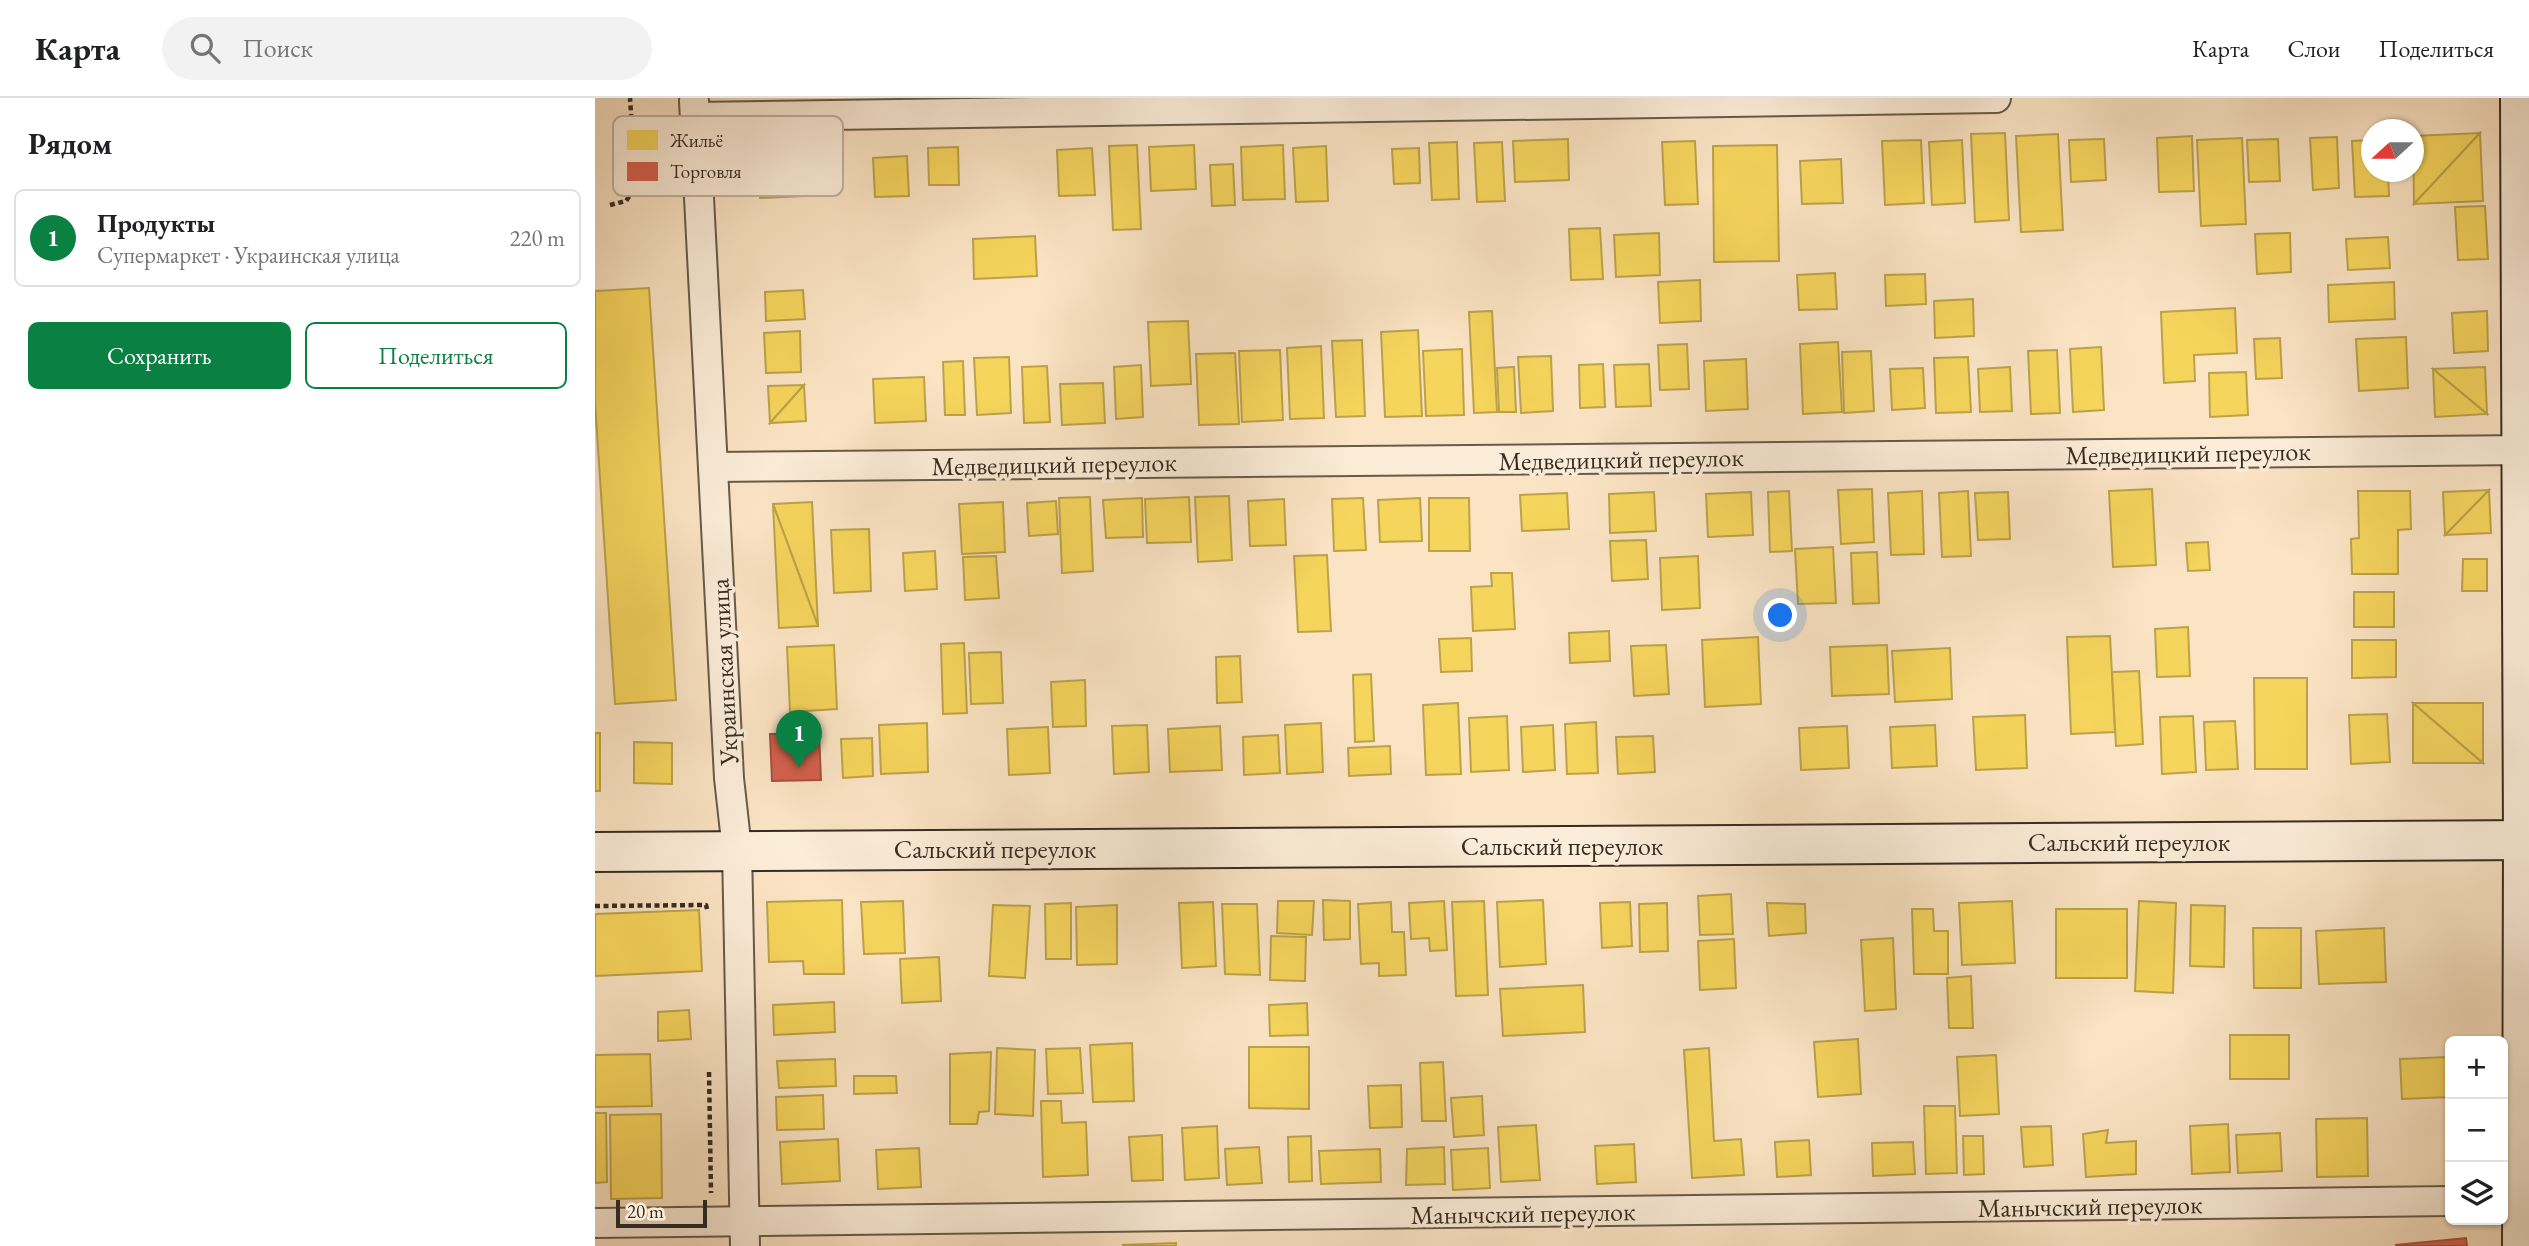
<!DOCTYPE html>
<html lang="ru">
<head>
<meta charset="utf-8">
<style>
  :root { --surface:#fff; --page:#f2f2f2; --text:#202124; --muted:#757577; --line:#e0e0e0; --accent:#0b8043 }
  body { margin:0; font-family:"EB Garamond",serif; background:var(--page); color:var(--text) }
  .controls { position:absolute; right:21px; bottom:21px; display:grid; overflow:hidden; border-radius:10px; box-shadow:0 2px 5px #0004 }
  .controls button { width:63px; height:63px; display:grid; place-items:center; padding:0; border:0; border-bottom:2px solid var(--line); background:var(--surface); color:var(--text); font:35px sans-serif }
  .compass { position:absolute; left:1766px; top:21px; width:63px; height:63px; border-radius:50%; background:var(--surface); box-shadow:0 2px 5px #0004; rotate:249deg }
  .scale { position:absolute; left:21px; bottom:18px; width:91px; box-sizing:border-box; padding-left:7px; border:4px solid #362d22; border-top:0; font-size:19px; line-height:24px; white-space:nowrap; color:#362d22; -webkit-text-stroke:5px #fcedd9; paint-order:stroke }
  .you { position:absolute; left:1186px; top:518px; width:24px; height:24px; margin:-18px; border:5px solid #fff; border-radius:50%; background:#1a73e8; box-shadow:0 0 0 10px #1a73e833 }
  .badge { display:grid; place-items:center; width:46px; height:46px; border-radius:50%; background:var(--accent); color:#fff; font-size:23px; font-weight:700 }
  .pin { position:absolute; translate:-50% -58px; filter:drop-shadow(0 2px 4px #0008) }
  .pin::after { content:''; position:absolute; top:37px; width:24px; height:21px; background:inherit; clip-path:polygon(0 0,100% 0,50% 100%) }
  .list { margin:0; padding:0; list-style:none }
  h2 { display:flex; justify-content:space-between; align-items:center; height:91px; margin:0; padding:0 28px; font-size:30px }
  h2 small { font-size:23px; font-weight:400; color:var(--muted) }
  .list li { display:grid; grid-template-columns:46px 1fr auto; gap:21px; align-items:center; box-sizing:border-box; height:98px; margin:0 14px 14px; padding:0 14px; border:2px solid var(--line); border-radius:10px }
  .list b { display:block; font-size:26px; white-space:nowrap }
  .list p { margin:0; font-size:23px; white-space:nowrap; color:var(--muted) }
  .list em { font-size:23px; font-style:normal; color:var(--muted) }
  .actions { display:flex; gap:14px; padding:21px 28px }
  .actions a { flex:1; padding:16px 0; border:2px solid var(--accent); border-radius:10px; text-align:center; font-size:24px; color:var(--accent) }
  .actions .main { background:var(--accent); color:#fff }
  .icon { flex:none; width:38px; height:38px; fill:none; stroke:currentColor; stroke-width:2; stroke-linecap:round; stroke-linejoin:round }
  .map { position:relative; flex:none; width:1934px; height:1148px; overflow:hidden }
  header { display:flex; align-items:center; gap:42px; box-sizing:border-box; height:98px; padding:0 35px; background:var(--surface); border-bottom:2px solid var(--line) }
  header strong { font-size:33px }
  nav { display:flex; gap:38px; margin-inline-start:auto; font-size:24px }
  .search { width:490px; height:63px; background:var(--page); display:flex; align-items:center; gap:18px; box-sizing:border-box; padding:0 24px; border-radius:38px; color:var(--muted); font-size:26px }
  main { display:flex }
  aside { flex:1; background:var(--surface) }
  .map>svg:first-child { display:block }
  .homes { fill:#f6d55c; stroke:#bca34b; stroke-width:2 }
  .shops { fill:#d6604d; stroke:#a65140; stroke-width:2 }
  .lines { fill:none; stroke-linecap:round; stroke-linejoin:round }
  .street-casing { stroke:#675b4a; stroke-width:32 }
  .secondary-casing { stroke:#362d22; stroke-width:42 }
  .path { stroke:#362d22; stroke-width:4.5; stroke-dasharray:5 3.5; stroke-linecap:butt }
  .street { stroke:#fcedd9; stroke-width:28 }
  .secondary { stroke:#fcedd9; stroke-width:38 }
  .labels { text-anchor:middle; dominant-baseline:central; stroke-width:7; stroke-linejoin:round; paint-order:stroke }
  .street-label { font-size:26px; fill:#362d22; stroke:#fcedd9 }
  .key { fill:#fcedd9; stroke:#c1b3a2; stroke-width:2 }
  .key-label { font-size:19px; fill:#362d22 }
</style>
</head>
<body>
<header>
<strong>Карта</strong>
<div class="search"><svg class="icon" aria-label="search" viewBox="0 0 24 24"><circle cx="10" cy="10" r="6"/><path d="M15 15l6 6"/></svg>Поиск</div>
<nav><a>Карта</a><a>Слои</a><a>Поделиться</a></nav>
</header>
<main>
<aside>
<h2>Рядом<small></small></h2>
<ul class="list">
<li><span class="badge">1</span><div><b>Продукты</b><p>Супермаркет · Украинская улица</p></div><em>220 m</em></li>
</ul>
<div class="actions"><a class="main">Сохранить</a><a>Поделиться</a></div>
</aside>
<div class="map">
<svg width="1934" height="1148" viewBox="0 0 1934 1148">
  <rect width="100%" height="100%" fill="#fbe4c4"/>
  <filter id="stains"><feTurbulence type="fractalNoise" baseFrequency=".00286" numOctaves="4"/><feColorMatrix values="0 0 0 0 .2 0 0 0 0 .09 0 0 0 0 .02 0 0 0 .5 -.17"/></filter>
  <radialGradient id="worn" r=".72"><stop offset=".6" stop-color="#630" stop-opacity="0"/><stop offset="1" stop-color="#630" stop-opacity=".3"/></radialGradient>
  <!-- homes -->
  <g class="homes">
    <polygon points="1410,35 1414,122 1380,124 1376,36"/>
    <polygon points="1885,35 1819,106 1818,38"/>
    <polygon points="1885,35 1888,103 1819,106"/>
    <polygon points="1463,36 1468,132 1426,134 1421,38"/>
    <polygon points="1597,38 1599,93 1564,94 1562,40"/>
    <polygon points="1742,39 1744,90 1718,92 1715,40"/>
    <polygon points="1647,40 1651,126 1606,128 1602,42"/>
    <polygon points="973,41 974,82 920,84 918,43"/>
    <polygon points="1509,41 1511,82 1476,84 1474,42"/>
    <polygon points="1683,41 1685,83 1654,84 1652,42"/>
    <polygon points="1326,42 1329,105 1290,107 1287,43"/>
    <polygon points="1367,42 1370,105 1337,107 1334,44"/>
    <polygon points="1776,42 1776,74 1793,74 1794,98 1760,99 1757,43"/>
    <polygon points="1100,43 1103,106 1070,107 1067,44"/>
    <polygon points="862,44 864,101 837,102 834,45"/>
    <polygon points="907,44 910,103 882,104 879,45"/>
    <polygon points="542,47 546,131 518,132 514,48"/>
    <polygon points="599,47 601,91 556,93 554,49"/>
    <polygon points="688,47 690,101 648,102 646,49"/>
    <polygon points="1182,47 1184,163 1119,164 1118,48"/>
    <polygon points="731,48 733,103 701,104 698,50"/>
    <polygon points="363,49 364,87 334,87 333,50"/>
    <polygon points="497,50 500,97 464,98 462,52"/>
    <polygon points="824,50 825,85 799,86 797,51"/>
    <polygon points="163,54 207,98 165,100"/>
    <polygon points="312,58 314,98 280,99 278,60"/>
    <polygon points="1246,61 1248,105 1207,106 1205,63"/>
    <polygon points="638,66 640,107 617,108 615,67"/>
    <polygon points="1890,108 1893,161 1863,162 1860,109"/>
    <polygon points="1005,130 1008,181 976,182 974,131"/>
    <polygon points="1064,135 1065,177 1021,179 1019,137"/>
    <polygon points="1695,135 1696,174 1662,176 1660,136"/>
    <polygon points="440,138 442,178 379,181 378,141"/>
    <polygon points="1793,139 1795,170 1753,172 1751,141"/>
    <polygon points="1240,175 1242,211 1204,212 1202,177"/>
    <polygon points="1330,176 1331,206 1291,208 1290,177"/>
    <polygon points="1105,182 1106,223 1065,225 1063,184"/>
    <polygon points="1799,184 1800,221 1734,224 1733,187"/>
    <polygon points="54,190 81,602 20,606 0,305 0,193"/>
    <polygon points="208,192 210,221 171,223 170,194"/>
    <polygon points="1378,201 1379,238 1340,240 1339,203"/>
    <polygon points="1640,210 1642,255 1599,257 1600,283 1569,285 1566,214"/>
    <polygon points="897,213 902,314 879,315 874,214"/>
    <polygon points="1892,213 1893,253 1859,255 1857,215"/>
    <polygon points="593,223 596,286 556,288 553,224"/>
    <polygon points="823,232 827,318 790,319 786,234"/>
    <polygon points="205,233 206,274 171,275 169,235"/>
    <polygon points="1811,239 1813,290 1764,293 1761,241"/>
    <polygon points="1685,240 1687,280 1661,281 1659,241"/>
    <polygon points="767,242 770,318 741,319 737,243"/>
    <polygon points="1243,244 1247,314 1208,316 1205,246"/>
    <polygon points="1092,246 1094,291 1065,292 1063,247"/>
    <polygon points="726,248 729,320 695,321 692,250"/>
    <polygon points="1506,249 1509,312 1478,314 1475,251"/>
    <polygon points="867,251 869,317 831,318 828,253"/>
    <polygon points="685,252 688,322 647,324 644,253"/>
    <polygon points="1462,252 1465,315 1436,316 1433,253"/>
    <polygon points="1276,253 1279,313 1249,315 1247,254"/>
    <polygon points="640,255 644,326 604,327 601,256"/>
    <polygon points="956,258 958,313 926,315 923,259"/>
    <polygon points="414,259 416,315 382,317 379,260"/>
    <polygon points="1373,259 1376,314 1341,315 1339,260"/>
    <polygon points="1151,261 1153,311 1111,313 1109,263"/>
    <polygon points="368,263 370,317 350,317 348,264"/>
    <polygon points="1008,266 1010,309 985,310 984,267"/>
    <polygon points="1054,266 1056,308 1021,309 1019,267"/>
    <polygon points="546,267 548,319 521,321 519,269"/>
    <polygon points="452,268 455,324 429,325 427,269"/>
    <polygon points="919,269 921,314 904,314 902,270"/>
    <polygon points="1415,269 1417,313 1385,314 1383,271"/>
    <polygon points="1890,269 1892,316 1838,271"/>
    <polygon points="1328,270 1330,310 1297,312 1295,271"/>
    <polygon points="1838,271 1892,316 1840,319"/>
    <polygon points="1651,274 1653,317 1615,319 1614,275"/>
    <polygon points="329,279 331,323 280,325 278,281"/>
    <polygon points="508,285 510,325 467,327 465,286"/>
    <polygon points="209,287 175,325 173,288"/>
    <polygon points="209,287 211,323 175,325"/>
    <polygon points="1277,391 1279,444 1246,446 1243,392"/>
    <polygon points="1557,391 1561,467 1518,469 1514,393"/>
    <polygon points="1894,392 1896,435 1850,437"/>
    <polygon points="1894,392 1850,437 1848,394"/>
    <polygon points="1194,393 1197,453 1175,454 1173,394"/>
    <polygon points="1327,393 1329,456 1296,457 1293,395"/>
    <polygon points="1373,393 1376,458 1347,459 1344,395"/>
    <polygon points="1763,393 1815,393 1816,431 1803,432 1803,476 1757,476 1756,441 1764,440"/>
    <polygon points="1059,394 1061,433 1015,435 1014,396"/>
    <polygon points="1156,394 1158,437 1113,439 1111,396"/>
    <polygon points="1413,394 1415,441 1383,442 1380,395"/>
    <polygon points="972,395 974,431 927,433 925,397"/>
    <polygon points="634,398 637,462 603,464 600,399"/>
    <polygon points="495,399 498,473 467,475 464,400"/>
    <polygon points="594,399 596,444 552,445 550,401"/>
    <polygon points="547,400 548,439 511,440 508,402"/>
    <polygon points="768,400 771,452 739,453 737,401"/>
    <polygon points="825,400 827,443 785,444 783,402"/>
    <polygon points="834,400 874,400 875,453 834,453"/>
    <polygon points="689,401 691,447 655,448 653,403"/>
    <polygon points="461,403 463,436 434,438 432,405"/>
    <polygon points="217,404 223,528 178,406"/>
    <polygon points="408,404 410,454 367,456 364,406"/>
    <polygon points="178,406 223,528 184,530"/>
    <polygon points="274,431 276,493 239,495 236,432"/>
    <polygon points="1051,442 1053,481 1017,483 1015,443"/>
    <polygon points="1613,444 1615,472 1593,473 1591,445"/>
    <polygon points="1238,449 1241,505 1203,506 1200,451"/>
    <polygon points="340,453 342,491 310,493 308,455"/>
    <polygon points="1282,454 1284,505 1258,506 1256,455"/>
    <polygon points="732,457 736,533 703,534 699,458"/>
    <polygon points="401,458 404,500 370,502 368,459"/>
    <polygon points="1103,458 1105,510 1067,512 1065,460"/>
    <polygon points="1868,461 1892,461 1892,493 1867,493"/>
    <polygon points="896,475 917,475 920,531 878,533 876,489 897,488"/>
    <rect x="1759" y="494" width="40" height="35"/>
    <polygon points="1593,529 1595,578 1562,579 1560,531"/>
    <polygon points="1014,533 1015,563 975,565 974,535"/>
    <polygon points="1515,538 1520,634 1476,636 1472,539"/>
    <polygon points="1163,539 1166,606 1110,609 1107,542"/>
    <polygon points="876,540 877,573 846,574 844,541"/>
    <polygon points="1757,542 1801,542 1801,579 1757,580"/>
    <polygon points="369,545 372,615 348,616 346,546"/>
    <polygon points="239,547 242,611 195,614 192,549"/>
    <polygon points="1071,547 1074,596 1039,598 1036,548"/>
    <polygon points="1292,547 1294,596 1237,598 1235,549"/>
    <polygon points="1355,550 1357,601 1300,604 1297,553"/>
    <polygon points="406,554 408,605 376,606 374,555"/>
    <polygon points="645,558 647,604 622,605 621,559"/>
    <polygon points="1544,573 1548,646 1521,648 1517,574"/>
    <polygon points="776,576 779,643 760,644 758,577"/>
    <polygon points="1659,580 1712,580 1712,671 1660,671"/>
    <polygon points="490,582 491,628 458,629 456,584"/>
    <polygon points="863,605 866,676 831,677 828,607"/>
    <polygon points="1818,605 1888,665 1818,665"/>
    <polygon points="1818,605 1888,605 1888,665"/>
    <polygon points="1792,616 1795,664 1756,666 1754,617"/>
    <polygon points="1430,617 1432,670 1381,672 1378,619"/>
    <polygon points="912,618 914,672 876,674 874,620"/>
    <polygon points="1598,618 1601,674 1567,676 1565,619"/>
    <polygon points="1640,623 1643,671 1611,672 1609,624"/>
    <polygon points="1001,624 1003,675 972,676 970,626"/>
    <polygon points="332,625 333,674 286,676 284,627"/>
    <polygon points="726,625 728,674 692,676 690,627"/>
    <polygon points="552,627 554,674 519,676 517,628"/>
    <polygon points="958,627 960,672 928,674 926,629"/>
    <polygon points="1340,627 1342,668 1297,670 1295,629"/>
    <polygon points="625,628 627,672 575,674 573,631"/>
    <polygon points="1252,628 1254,670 1206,672 1204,630"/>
    <polygon points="453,629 455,675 414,677 412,631"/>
    <rect x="0" y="635" width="5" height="58"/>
    <polygon points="683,637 685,675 649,677 648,639"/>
    <polygon points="1058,638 1060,674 1023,676 1021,639"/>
    <polygon points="277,640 278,678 248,680 246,641"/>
    <polygon points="39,644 77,645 77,686 39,685"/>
    <polygon points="795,648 796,676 754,678 753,650"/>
    <polygon points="1136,796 1138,836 1105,837 1103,798"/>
    <polygon points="247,802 249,876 209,876 208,863 174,864 172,804"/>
    <polygon points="728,802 755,803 755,841 729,842"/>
    <polygon points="948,802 951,866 905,869 902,804"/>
    <polygon points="308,803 310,855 269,856 266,804"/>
    <polygon points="683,803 719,803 717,837 682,835"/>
    <polygon points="849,803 852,852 835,853 834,840 816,841 814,805"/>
    <polygon points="889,803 893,897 861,898 857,804"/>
    <polygon points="1417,803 1420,865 1367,867 1364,805"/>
    <polygon points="1544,803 1581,805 1578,895 1540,893"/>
    <polygon points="618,804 621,868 587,870 584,805"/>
    <polygon points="796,804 797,834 809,834 811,877 784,878 784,865 766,866 763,806"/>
    <polygon points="1035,804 1037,848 1007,850 1005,805"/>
    <polygon points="476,805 476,861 451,861 450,806"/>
    <polygon points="1072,805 1073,853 1045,854 1044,806"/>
    <polygon points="1172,805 1210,806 1211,835 1174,838"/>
    <polygon points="627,806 662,806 665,877 630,876"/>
    <polygon points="398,807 435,808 430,880 394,878"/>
    <polygon points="522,807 522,866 482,867 481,809"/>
    <polygon points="1596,807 1630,808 1629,869 1595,868"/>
    <polygon points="1317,811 1338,811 1339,833 1353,833 1353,876 1319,876"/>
    <rect x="1461" y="811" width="71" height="69"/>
    <polygon points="104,812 107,873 0,878 0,816"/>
    <polygon points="1658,830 1706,830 1706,890 1659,890"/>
    <polygon points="1789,830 1791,884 1724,886 1721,833"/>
    <polygon points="676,838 711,839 710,883 675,882"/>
    <polygon points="1298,840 1301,911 1270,913 1266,842"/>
    <polygon points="1139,841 1141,890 1105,892 1103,843"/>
    <polygon points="344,859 346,903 307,905 305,861"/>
    <polygon points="1376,878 1378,930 1354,930 1352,880"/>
    <polygon points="988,887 990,934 908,938 905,891"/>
    <polygon points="239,904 240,934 179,937 178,907"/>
    <polygon points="712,905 713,937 675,938 674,907"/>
    <polygon points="94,912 96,941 63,943 63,914"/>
    <rect x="1635" y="937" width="59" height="44"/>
    <polygon points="1263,941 1266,996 1223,999 1219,944"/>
    <polygon points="537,945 539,1003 498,1004 495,947"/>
    <polygon points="654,949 714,949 714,1011 654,1010"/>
    <polygon points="402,950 440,952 438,1018 400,1016"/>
    <polygon points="485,950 488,995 453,996 451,951"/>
    <polygon points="1114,950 1119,1043 1146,1041 1149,1077 1097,1080 1089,952"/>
    <polygon points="396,954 394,1013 384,1014 382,1026 355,1026 355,956"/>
    <polygon points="55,956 57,1008 0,1009 0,957"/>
    <polygon points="1401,957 1404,1016 1365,1018 1362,959"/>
    <polygon points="1854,959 1855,999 1807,1001 1805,961"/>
    <polygon points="240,961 241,988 184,990 182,963"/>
    <polygon points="848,964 851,1023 827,1023 825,965"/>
    <polygon points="259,978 301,978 302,995 259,996"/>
    <polygon points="806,987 807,1029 775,1030 773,988"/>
    <polygon points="228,997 229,1031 182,1032 181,999"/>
    <polygon points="887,998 889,1037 859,1039 856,1000"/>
    <polygon points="446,1003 466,1003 467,1025 491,1024 493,1077 448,1079"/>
    <polygon points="1329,1008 1360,1008 1362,1075 1331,1076"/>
    <polygon points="0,1015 11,1015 12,1084 0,1085"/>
    <polygon points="66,1016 67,1100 16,1101 15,1017"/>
    <polygon points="1772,1020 1773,1078 1722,1079 1721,1021"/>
    <polygon points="1633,1026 1635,1074 1597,1076 1595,1028"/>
    <polygon points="941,1027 945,1082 906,1084 903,1029"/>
    <polygon points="622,1028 624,1080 590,1082 587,1030"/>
    <polygon points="1456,1028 1458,1067 1429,1069 1426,1029"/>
    <polygon points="1513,1032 1511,1045 1541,1043 1541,1076 1491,1079 1488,1036"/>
    <polygon points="1685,1035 1687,1073 1643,1075 1641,1037"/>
    <polygon points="567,1037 568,1082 537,1083 534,1039"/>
    <polygon points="716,1038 717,1083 694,1084 693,1039"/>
    <polygon points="1368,1038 1388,1038 1389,1076 1369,1077"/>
    <polygon points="243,1041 245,1083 187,1086 185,1044"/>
    <polygon points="1214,1042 1216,1077 1182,1079 1180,1044"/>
    <polygon points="1318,1044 1320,1076 1278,1078 1277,1045"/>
    <polygon points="1039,1046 1041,1084 1002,1086 1000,1048"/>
    <polygon points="664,1049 667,1085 632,1087 630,1051"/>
    <polygon points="849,1049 850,1086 811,1087 812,1051"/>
    <polygon points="324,1050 326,1089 283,1091 281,1052"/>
    <polygon points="893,1050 895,1090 858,1092 856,1052"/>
    <polygon points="785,1051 786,1084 726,1086 724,1053"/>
    <polygon points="581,1145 581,1148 528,1148 528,1147"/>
  </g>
  <!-- shops -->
  <g class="shops">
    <polygon points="224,635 226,682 177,683 175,636"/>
    <polygon points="1871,1140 1872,1148 1801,1148 1801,1147"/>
  </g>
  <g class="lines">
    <!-- street casing -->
    <g class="street-casing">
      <g id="street">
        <polyline points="99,3 134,680 142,752 150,1148"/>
        <polyline points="100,19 1401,0"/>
        <polyline points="118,369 1934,352"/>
        <polyline points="0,1125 1855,1103"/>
      </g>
    </g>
    <!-- secondary casing -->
    <g class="secondary-casing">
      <g id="secondary">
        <polyline points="1925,0 1928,742 1927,1148"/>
        <polyline points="0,754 1934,742"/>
      </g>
    </g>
    <!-- path -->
    <g class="path">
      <polyline points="15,107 31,103 41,89 35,0"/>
      <polyline points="0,808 111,807 112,811"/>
      <polyline points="114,974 116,1095"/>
    </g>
    <!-- street -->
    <use href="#street" class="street"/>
    <!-- secondary -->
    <use href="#secondary" class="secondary"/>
  </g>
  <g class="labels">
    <!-- street labels -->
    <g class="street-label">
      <text transform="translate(1593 355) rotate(-1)">Медведицкий переулок</text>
      <text transform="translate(1026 361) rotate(-1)">Медведицкий переулок</text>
      <text transform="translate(459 366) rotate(-1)">Медведицкий переулок</text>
      <text transform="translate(129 574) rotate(-93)">Украинская улица</text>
      <text x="1534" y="744">Сальский переулок</text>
      <text x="967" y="748">Сальский переулок</text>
      <text x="400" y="751">Сальский переулок</text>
      <text transform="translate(1495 1108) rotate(-1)">Манычский переулок</text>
      <text transform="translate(928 1115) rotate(-1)">Манычский переулок</text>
    </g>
  </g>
  <!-- legend -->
  <rect x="18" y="18" width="230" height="80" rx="10" class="key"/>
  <rect x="32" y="32" width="31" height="20" fill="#f6d55c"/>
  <rect x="32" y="64" width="31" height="19" fill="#d6604d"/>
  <g class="key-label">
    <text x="75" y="49">Жильё</text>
    <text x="75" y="80">Торговля</text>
  </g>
  <rect width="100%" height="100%" filter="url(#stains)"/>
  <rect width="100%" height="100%" fill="url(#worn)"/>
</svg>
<div class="controls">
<button>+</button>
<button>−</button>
<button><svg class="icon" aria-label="layers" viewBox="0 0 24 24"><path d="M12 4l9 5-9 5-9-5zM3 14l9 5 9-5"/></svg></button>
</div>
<svg class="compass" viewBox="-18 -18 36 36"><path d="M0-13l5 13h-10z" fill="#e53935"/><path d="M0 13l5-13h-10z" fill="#757577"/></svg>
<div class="scale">20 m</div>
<div class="you"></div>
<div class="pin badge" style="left:204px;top:670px">1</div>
</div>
</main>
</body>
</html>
